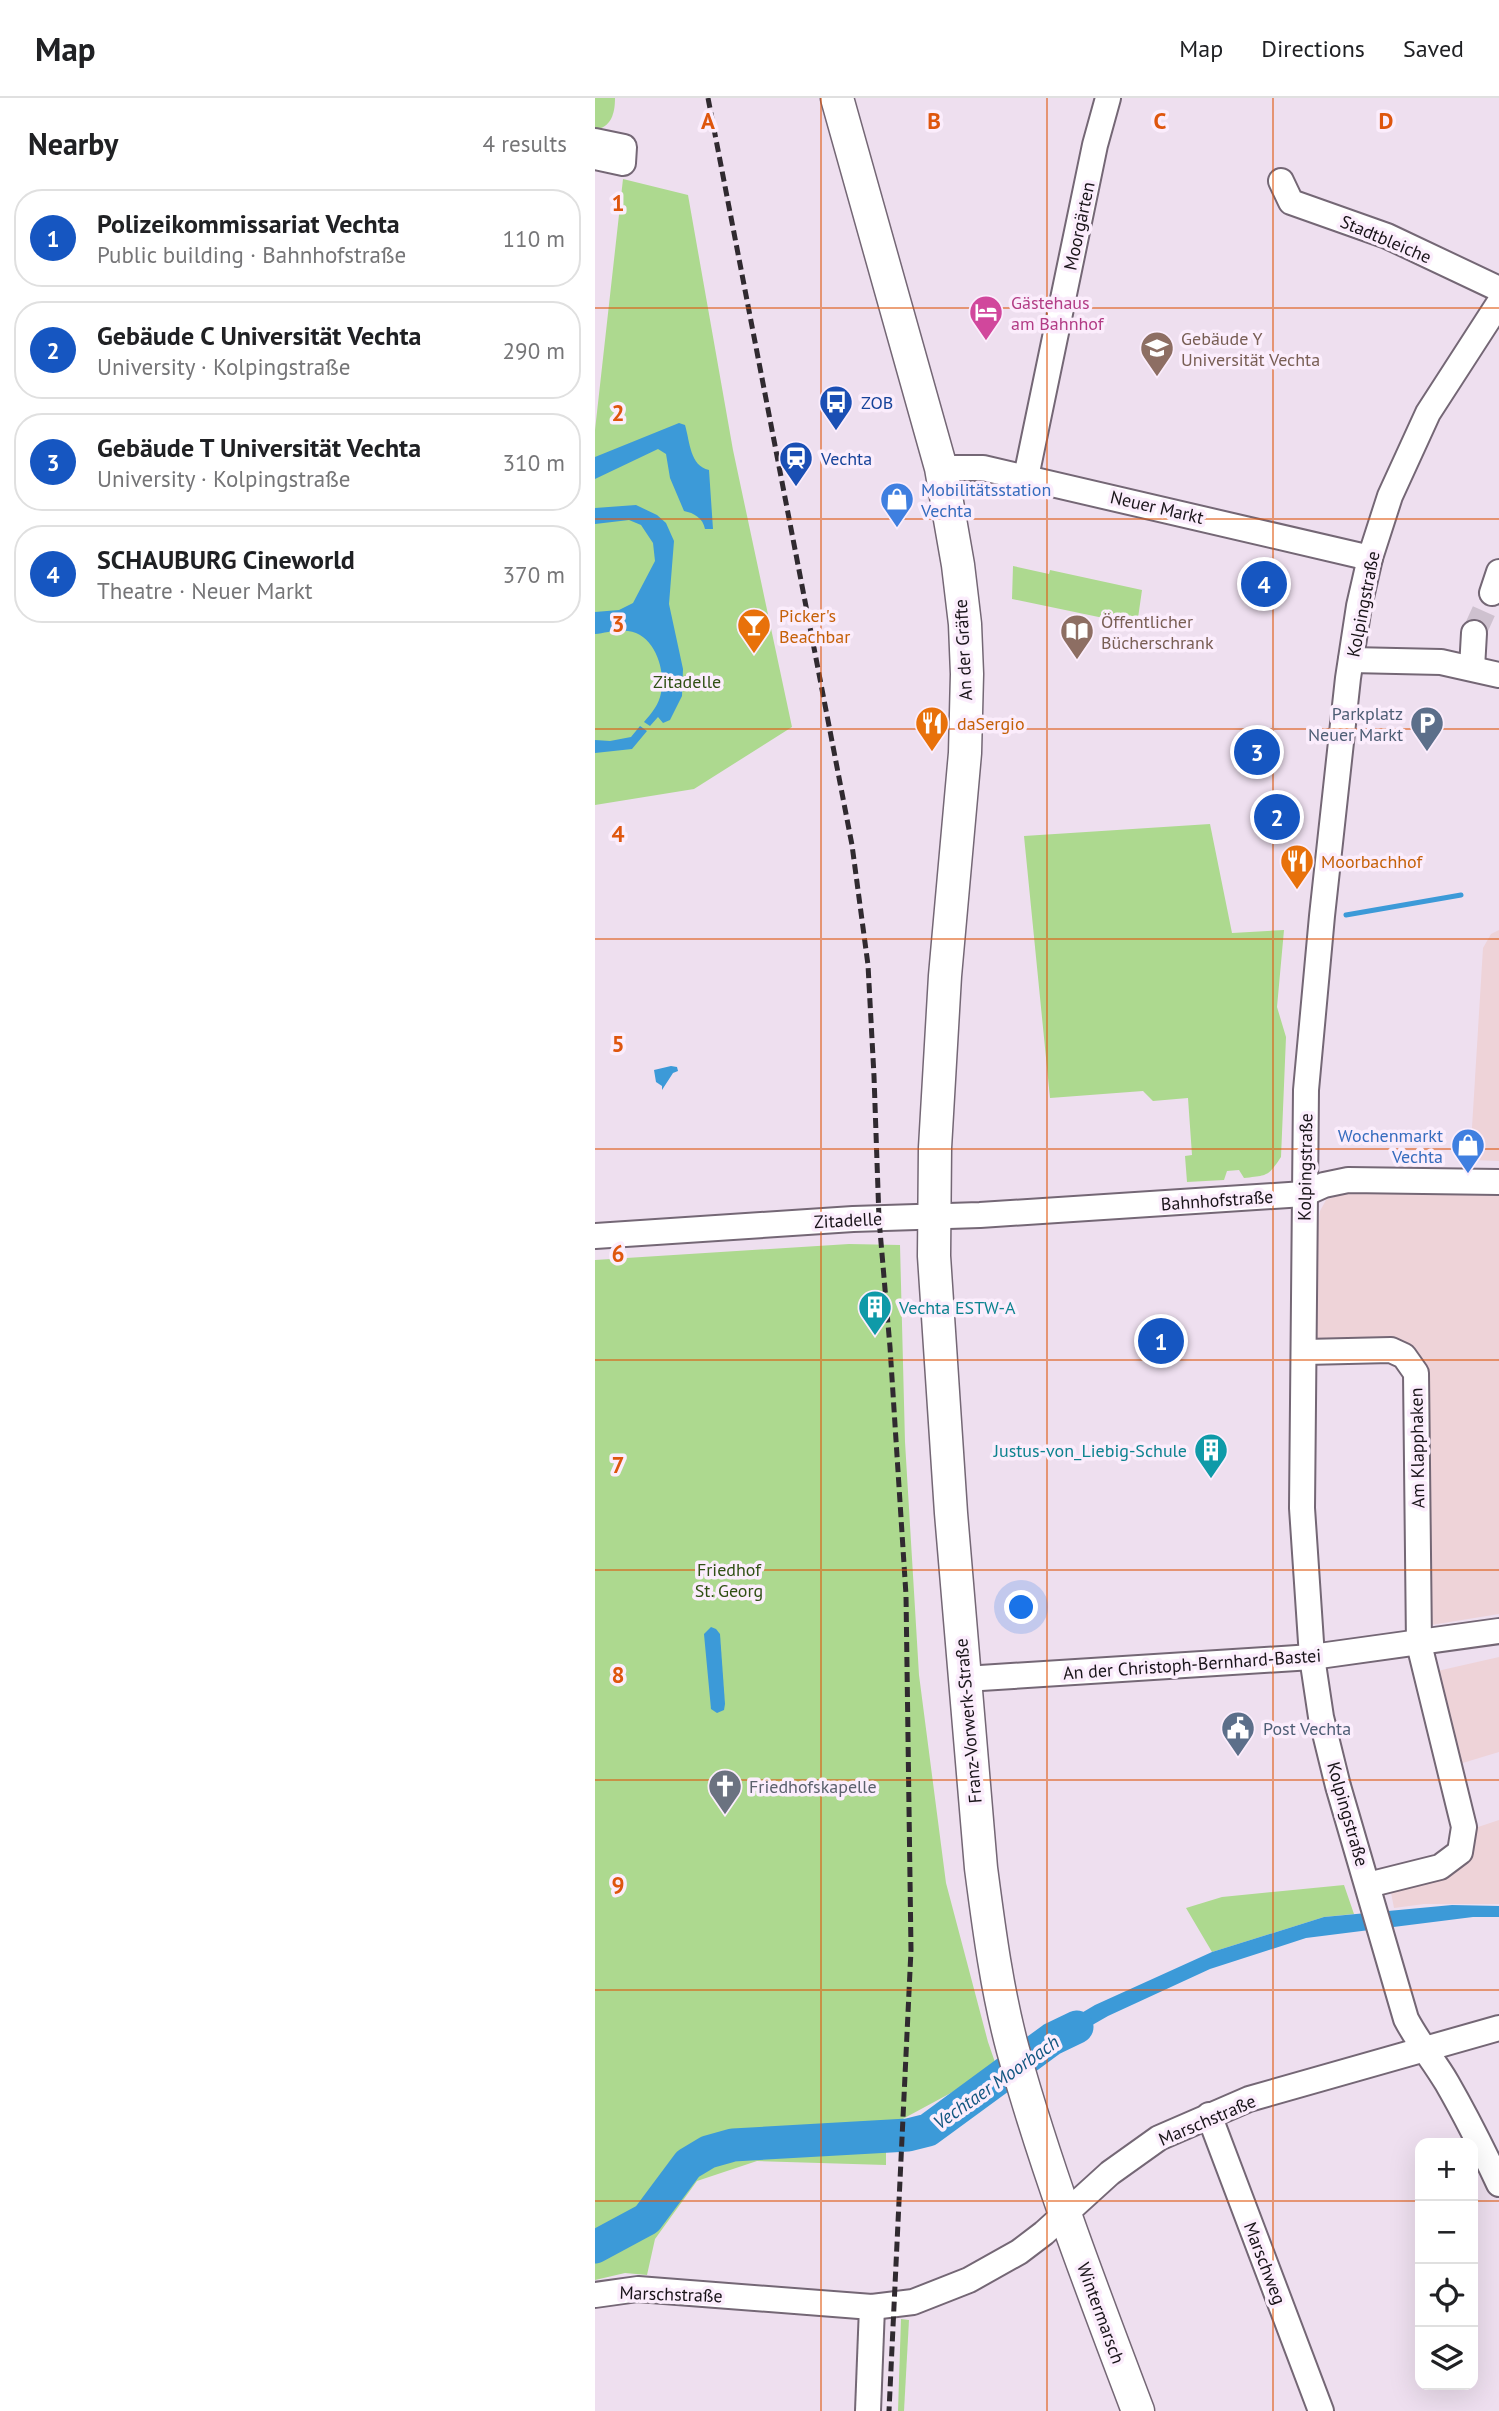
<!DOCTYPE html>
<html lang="en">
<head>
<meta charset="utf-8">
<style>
  :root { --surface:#fff; --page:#f2f2f2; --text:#202124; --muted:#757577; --line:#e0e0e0; --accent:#1656c1 }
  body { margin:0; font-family:"PT Sans",sans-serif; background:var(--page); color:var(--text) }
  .controls { position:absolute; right:21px; bottom:21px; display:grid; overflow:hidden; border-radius:14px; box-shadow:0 7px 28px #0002 }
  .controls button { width:63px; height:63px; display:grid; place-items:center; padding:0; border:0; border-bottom:2px solid var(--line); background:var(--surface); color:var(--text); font:35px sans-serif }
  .you { position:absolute; left:427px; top:1510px; width:24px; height:24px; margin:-18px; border:5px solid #fff; border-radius:50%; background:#1a73e8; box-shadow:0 0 0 10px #1a73e833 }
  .badge { display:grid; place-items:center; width:46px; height:46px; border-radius:50%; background:var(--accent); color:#fff; font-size:23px; font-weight:700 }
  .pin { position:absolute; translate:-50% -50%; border:4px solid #fff; box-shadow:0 2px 7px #0006 }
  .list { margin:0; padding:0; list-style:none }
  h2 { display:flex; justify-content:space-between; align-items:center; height:91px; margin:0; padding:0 28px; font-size:30px }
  h2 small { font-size:23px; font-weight:400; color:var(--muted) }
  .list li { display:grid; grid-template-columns:46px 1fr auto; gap:21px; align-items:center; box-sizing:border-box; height:98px; margin:0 14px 14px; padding:0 14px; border:2px solid var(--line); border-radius:28px }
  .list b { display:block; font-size:26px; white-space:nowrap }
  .list p { margin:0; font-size:23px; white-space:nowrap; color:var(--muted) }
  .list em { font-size:23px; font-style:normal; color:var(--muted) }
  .icon { flex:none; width:38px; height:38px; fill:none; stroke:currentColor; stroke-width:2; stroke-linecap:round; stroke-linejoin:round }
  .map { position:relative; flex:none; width:904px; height:2313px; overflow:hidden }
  header { display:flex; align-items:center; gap:42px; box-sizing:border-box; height:98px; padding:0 35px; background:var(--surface); border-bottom:2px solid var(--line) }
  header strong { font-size:33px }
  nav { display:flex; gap:38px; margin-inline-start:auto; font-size:24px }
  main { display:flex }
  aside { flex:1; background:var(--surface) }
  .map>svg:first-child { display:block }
  .commercial { fill:#eed3d8 }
  .green { fill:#add98f }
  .water { fill:#3c9ad8 }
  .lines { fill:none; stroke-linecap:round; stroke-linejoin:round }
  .stream { stroke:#3c9ad8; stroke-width:5 }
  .river { stroke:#3c9ad8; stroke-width:33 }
  .minor-tunnel { stroke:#cec1cf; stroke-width:24; stroke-dasharray:24 12; stroke-linecap:butt }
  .minor-casing { stroke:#746775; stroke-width:28 }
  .major-casing { stroke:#746775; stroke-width:35 }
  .minor { stroke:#fff; stroke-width:24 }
  .major { stroke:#fff; stroke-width:32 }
  .rail { stroke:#302a30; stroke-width:5; stroke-dasharray:10 5; stroke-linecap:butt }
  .grid { fill:none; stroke:#de560d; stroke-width:2; stroke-opacity:0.55 }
  .labels { text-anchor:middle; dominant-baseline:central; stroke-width:7; stroke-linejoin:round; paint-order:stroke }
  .street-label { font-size:18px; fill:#191419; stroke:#fbedfc }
  .hotel-label { font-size:18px; fill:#b23c85; stroke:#fbedfc; text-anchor:start }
  .education-label { font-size:18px; fill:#785e54; stroke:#fbedfc; text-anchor:start }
  .transit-label { font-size:18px; fill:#164399; stroke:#fbedfc; text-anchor:start }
  .shop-label { font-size:18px; fill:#366cbe; stroke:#fbedfc; text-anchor:start }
  .food-label { font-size:18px; fill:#c56008; stroke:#fbedfc; text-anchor:start }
  .park-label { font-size:18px; fill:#305014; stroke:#fbedfc }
  .service-label { font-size:18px; fill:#4e5e75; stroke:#fbedfc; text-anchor:end }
  .culture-label { font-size:18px; fill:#0d838f; stroke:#fbedfc; text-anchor:start }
  .worship-label { font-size:18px; fill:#5b616d; stroke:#fbedfc; text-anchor:start }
  .water-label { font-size:19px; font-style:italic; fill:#115680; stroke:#fbedfc }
  .grid-label { font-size:23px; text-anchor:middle; font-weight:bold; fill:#de560d; stroke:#fbedfc; stroke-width:7; stroke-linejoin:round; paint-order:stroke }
</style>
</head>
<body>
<header>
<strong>Map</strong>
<nav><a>Map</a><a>Directions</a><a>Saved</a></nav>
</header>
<main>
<aside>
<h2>Nearby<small>4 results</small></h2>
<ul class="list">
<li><span class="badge">1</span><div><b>Polizeikommissariat Vechta</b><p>Public building · Bahnhofstraße</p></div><em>110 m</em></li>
<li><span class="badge">2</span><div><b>Gebäude C Universität Vechta</b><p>University · Kolpingstraße</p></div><em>290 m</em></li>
<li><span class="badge">3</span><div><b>Gebäude T Universität Vechta</b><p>University · Kolpingstraße</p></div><em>310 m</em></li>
<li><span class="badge">4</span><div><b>SCHAUBURG Cineworld</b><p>Theatre · Neuer Markt</p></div><em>370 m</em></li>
</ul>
</aside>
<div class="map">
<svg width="904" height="2313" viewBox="0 0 904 2313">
  <rect width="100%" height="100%" fill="#eedfef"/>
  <!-- commercial -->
  <g class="commercial">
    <polygon points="904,832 904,1063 875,1062 888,850 896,836"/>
    <polygon points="754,1093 904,1095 904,1516 830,1528 827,1273 806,1250 721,1247 718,1155 725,1113 731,1102"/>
    <polygon points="904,1559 904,1654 861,1667 838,1574"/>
    <polygon points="904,1722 904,1806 829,1806 799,1810 792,1774 799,1774 847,1754 877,1731"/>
  </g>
  <!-- green -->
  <g class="green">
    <path d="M0,0H20C20,16 16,29 0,32Z"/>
    <polygon points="28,81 93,97 138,352 197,629 99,691 0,707 0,332"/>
    <polygon points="418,468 454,476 455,472 547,492 542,527 417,501"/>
    <path d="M615,726L637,835L689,832L682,909L691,939L686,1059C673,1079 672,1077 649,1080L644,1072L632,1073L629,1082L592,1084L590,1058L597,1057L593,1000L558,1003L548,993L455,1000L429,738Z"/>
    <polygon points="254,1146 305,1147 310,1344 324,1577 351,1785 393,1944 402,1970 291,2030 291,2067 162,2063 102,2083 60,2141 52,2177 30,2175 0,2182 0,1162"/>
    <polygon points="749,1787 759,1816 729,1819 617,1854 591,1810 627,1799"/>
    <polygon points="306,2221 314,2222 309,2313 303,2313"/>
  </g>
  <!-- water -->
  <g class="water">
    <path d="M84,325L90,327C95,344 95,368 114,372L118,431H110C108,420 99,415 89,413L75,380L71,356L63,351L0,381V359Z"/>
    <path d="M41,407L62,417L71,425L79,443L74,506L88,571L87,598L75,622L68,625L63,619L55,628L49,624C57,615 64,606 66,595C71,573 60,536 33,533C23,531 10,535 0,536V514L24,512L38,505L60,463L58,445L46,427L34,422L0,426V410Z"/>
    <polygon points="45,628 52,633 37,651 0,655 0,642 15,643 36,639"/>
    <polygon points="76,968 82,969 83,973 78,975 67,992 67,988 61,984 59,972"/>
    <polygon points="116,1529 121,1531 125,1536 130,1606 129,1612 122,1615 116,1611 109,1536"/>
    <polygon points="857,1807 904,1808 904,1819 878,1819 711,1840 615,1871 513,1918 445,1957 441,1942 500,1907 617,1854 729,1819"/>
  </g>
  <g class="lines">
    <!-- stream -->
    <polyline class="stream" points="751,817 866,797"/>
    <!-- river -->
    <polyline class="river" points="0,2149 52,2121 93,2066 113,2054 138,2047 313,2037 333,2032 457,1941 482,1929"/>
    <!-- minor-tunnel -->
    <polyline class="minor-tunnel" points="879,535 897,495"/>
    <!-- minor casing -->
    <g class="minor-casing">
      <g id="minor">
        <polyline points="0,43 29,49 28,65 0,59"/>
        <polyline points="686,83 696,104 792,138 904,191"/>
        <path d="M904,205L833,315L795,398L775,460L764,508L753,580L727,818L711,992L707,1410L717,1559L726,1619L743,1688L811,1921C823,1944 839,1963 852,1985C871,2018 888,2052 904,2086"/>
        <polyline points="346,370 388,370 775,460"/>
        <polyline points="431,379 500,47 513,0"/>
        <polyline points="897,495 904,474"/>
        <polyline points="756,562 846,564 904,577"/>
        <polyline points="877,570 879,535"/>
        <polyline points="0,1138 258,1121 385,1117 709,1096 729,1087 753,1082 904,1084"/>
        <polyline points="710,1254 796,1252 809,1258 821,1275 824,1546 869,1729 865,1754 845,1769 773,1787"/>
        <polyline points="370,1581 717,1559 904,1533"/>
        <polyline points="614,2017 726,2313"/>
        <polyline points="0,2197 43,2191 277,2209 318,2204 374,2182 424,2154 449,2135 515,2075 564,2040 654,2001 904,1930"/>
        <polyline points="273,2313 277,2209"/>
      </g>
    </g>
    <!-- major casing -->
    <g class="major-casing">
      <path id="major" d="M242,0L346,370L363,467L370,526L372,576L370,655L350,878L340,1050L339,1158L356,1415L386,1770C394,1831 402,1893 418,1952C452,2075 498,2194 543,2313"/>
    </g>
    <!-- minor -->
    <use href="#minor" class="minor"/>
    <!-- major -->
    <use href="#major" class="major"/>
    <!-- rail -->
    <polyline class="rail" points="113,0 257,747 273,867 279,978 284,1121 295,1249 311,1497 316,1852 294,2313"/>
  </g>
  <!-- grid -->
  <path class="grid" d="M226,0V2313M452,0V2313M678,0V2313M0,210H904M0,421H904M0,631H904M0,841H904M0,1051H904M0,1262H904M0,1472H904M0,1682H904M0,1892H904M0,2103H825M878,2103H904"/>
  <!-- icons -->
  <defs>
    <g id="hotel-pin" transform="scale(1.75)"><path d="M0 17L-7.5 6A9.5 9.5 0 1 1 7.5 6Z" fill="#d1479c" stroke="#fbedfc"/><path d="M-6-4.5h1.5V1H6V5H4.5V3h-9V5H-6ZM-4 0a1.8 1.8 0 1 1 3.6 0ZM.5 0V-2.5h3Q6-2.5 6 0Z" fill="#fff"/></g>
    <g id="university-pin" transform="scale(1.75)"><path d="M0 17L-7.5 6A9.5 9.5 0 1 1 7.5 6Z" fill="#8d6e63" stroke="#fbedfc"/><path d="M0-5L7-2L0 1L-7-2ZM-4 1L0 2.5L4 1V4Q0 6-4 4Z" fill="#fff"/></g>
    <g id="bus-pin" transform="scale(1.75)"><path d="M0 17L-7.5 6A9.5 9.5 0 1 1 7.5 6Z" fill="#1a4fb4" stroke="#fbedfc"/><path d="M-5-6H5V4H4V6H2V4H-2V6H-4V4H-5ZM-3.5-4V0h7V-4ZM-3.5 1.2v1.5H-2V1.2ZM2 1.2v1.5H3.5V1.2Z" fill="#fff"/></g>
    <g id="station-pin" transform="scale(1.75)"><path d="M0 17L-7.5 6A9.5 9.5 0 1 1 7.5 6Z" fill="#1a4fb4" stroke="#fbedfc"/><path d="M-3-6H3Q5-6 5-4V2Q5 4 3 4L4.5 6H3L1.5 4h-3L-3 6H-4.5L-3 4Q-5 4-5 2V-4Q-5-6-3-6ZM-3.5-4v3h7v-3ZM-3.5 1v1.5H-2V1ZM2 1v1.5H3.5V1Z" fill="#fff"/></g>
    <g id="shop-pin" transform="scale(1.75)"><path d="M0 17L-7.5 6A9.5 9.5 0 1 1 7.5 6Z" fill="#3f7fe0" stroke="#fbedfc"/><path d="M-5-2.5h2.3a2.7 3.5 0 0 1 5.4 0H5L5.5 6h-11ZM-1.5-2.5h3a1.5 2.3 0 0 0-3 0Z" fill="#fff"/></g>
    <g id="bar-pin" transform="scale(1.75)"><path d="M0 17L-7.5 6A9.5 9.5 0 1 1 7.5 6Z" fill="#e8710a" stroke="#fbedfc"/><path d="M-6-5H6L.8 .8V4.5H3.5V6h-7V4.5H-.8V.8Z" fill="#fff"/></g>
    <g id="library-pin" transform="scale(1.75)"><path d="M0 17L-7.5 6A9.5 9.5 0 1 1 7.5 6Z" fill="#8d6e63" stroke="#fbedfc"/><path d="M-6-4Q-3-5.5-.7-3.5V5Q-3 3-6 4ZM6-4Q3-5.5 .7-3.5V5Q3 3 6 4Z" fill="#fff"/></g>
    <g id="restaurant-pin" transform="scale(1.75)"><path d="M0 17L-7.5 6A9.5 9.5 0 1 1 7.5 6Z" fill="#e8710a" stroke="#fbedfc"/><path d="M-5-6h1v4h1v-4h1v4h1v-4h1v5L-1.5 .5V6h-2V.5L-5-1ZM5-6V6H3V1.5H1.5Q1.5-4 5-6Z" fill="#fff"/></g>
    <g id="parking-pin" transform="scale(1.75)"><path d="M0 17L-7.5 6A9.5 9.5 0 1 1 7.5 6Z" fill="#5c6f8a" stroke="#fbedfc"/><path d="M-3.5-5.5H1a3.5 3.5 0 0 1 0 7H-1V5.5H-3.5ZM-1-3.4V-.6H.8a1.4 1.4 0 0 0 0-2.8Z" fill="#fff"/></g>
    <g id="building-pin" transform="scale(1.75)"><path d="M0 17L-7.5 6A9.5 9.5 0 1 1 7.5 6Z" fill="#0f9aa8" stroke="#fbedfc"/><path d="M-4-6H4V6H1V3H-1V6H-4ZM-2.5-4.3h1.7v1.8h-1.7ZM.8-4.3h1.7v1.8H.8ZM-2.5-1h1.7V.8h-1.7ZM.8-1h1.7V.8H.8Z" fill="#fff"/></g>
    <g id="civic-pin" transform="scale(1.75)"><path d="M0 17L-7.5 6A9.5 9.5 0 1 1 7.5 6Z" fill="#5c6f8a" stroke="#fbedfc"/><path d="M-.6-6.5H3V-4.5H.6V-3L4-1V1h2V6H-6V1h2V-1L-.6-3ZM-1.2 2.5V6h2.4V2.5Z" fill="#fff"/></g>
    <g id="church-pin" transform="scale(1.75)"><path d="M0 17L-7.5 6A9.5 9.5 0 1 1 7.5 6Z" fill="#6b7280" stroke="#fbedfc"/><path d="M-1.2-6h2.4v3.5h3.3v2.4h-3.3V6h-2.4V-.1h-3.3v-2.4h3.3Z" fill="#fff"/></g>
  </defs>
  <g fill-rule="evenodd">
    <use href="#hotel-pin" x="391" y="214"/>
    <use href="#university-pin" x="562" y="250"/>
    <use href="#bus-pin" x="241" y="304"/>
    <use href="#station-pin" x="201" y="360"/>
    <use href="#shop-pin" x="302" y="401"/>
    <use href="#bar-pin" x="159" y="527"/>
    <use href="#library-pin" x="482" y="533"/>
    <use href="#restaurant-pin" x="337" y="625"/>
    <use href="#parking-pin" x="832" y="625"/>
    <use href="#restaurant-pin" x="702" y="763"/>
    <use href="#shop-pin" x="873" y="1047"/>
    <use href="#building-pin" x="280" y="1209"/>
    <use href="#building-pin" x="616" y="1352"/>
    <use href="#civic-pin" x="643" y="1630"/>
    <use href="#church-pin" x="130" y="1688"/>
  </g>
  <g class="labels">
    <!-- street labels -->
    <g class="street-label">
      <text transform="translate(484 128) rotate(-78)">Moorgärten</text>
      <text transform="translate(791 141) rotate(23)">Stadtbleiche</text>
      <text transform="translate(562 409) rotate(13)">Neuer Markt</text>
      <text transform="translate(768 506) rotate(-79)">Kolpingstraße</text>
      <text transform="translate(368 552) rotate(-93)">An der Gräfte</text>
      <text transform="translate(710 1069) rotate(-89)">Kolpingstraße</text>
      <text transform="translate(622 1102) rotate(-4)">Bahnhofstraße</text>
      <text transform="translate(253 1122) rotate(-3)">Zitadelle</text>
      <text transform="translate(822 1350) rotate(-91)">Am Klapphaken</text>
      <text transform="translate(597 1566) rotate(-4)">An der Christoph-Bernhard-Bastei</text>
      <text transform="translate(373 1623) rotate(-95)">Franz-Vorwerk-Straße</text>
      <text transform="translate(753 1716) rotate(74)">Kolpingstraße</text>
      <text transform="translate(612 2022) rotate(-23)">Marschstraße</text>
      <text transform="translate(670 2165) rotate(69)">Marschweg</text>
      <text transform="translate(76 2196) rotate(2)">Marschstraße</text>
      <text transform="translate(506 2215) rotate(70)">Wintermarsch</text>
    </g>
    <!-- hotel labels -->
    <g class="hotel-label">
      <text x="416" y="204">Gästehaus<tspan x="416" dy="21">am Bahnhof</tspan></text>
    </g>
    <!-- education labels -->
    <g class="education-label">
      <text x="586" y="240">Gebäude Y<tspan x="586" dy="21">Universität Vechta</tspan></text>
      <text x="506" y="523">Öffentlicher<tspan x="506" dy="21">Bücherschrank</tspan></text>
    </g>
    <!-- transit labels -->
    <g class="transit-label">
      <text x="266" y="304">ZOB</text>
      <text x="226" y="360">Vechta</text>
    </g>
    <!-- shop labels -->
    <g class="shop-label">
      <text x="326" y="391">Mobilitätsstation<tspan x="326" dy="21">Vechta</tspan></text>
      <text x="848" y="1037" text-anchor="end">Wochenmarkt<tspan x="848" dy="21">Vechta</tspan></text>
    </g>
    <!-- food labels -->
    <g class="food-label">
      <text x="184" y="517">Picker's<tspan x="184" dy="21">Beachbar</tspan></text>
      <text x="362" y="625">daSergio</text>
      <text x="726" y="763">Moorbachhof</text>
    </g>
    <!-- park labels -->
    <g class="park-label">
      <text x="92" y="583">Zitadelle</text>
      <text x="134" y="1471">Friedhof<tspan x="134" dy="21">St. Georg</tspan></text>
    </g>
    <!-- service labels -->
    <g class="service-label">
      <text x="808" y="615">Parkplatz<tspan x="808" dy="21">Neuer Markt</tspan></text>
      <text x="668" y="1630" text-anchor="start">Post Vechta</text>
    </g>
    <!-- culture labels -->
    <g class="culture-label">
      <text x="304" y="1209">Vechta ESTW-A</text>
      <text x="592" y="1352" text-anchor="end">Justus-von_Liebig-Schule</text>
    </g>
    <!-- worship labels -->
    <g class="worship-label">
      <text x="154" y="1688">Friedhofskapelle</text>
    </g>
    <!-- water labels -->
    <g class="water-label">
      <text transform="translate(401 1984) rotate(-35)">Vechtaer Moorbach</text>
    </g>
  </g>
  <g class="grid-label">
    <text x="113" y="31">A</text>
    <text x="339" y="31">B</text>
    <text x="565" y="31">C</text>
    <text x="791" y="31">D</text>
    <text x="23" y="113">1</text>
    <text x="23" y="323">2</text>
    <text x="23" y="534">3</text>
    <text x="23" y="744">4</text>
    <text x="23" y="954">5</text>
    <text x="23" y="1164">6</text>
    <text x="23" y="1375">7</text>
    <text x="23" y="1585">8</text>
    <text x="23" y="1795">9</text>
  </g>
</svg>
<div class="controls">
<button>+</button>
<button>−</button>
<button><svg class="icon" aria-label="locate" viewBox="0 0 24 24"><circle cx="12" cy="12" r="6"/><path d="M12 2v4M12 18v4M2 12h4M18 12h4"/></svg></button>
<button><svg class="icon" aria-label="layers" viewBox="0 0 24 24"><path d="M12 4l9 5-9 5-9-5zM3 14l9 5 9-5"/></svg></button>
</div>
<div class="you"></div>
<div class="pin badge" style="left:566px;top:1243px">1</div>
<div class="pin badge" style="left:682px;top:719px">2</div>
<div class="pin badge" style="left:662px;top:654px">3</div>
<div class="pin badge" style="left:669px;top:486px">4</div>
</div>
</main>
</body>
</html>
